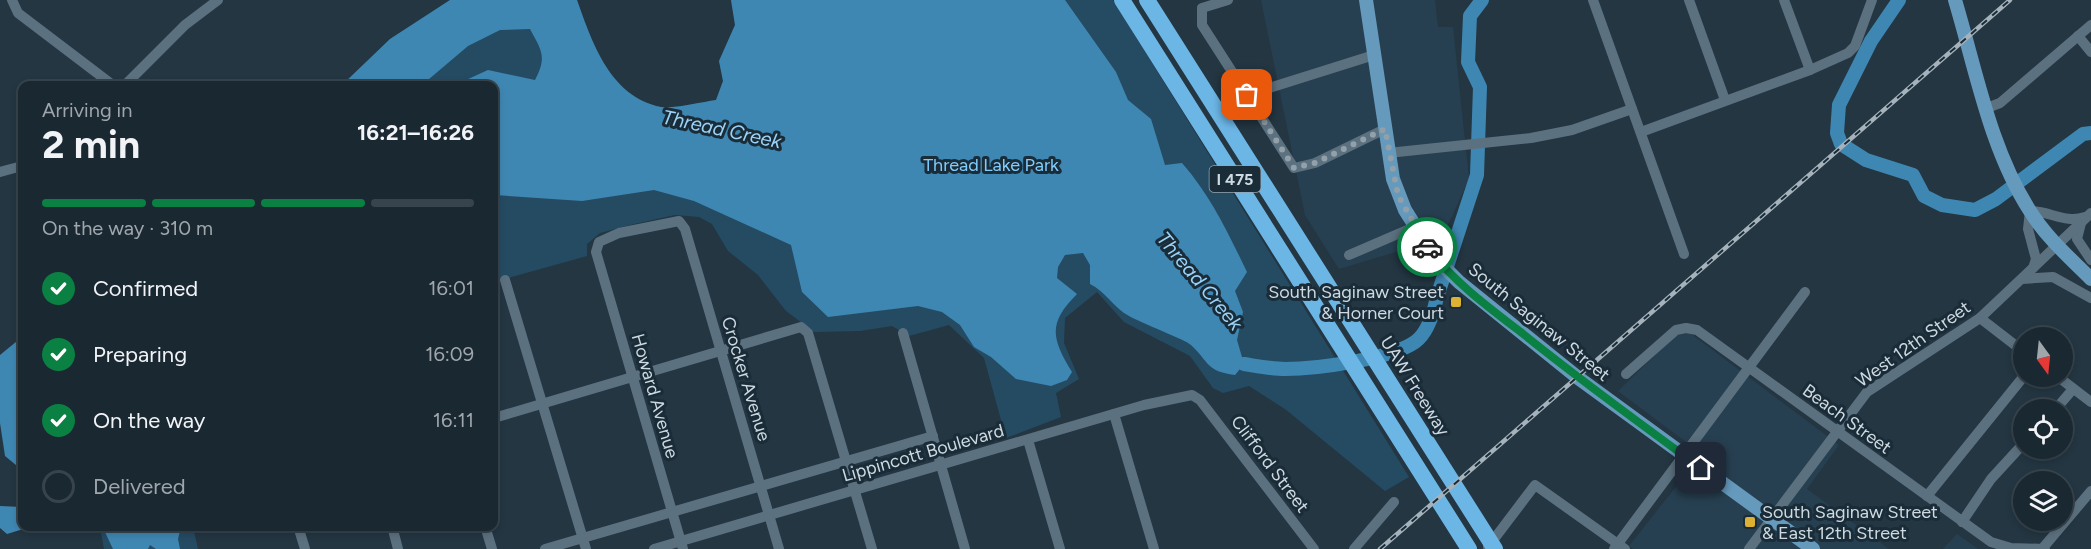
<!DOCTYPE html>
<meta charset="utf-8">
<style>
:root{--surface:#1a2832;--page:#23303a;--text:#f1f3f6;--muted:#9fa6ac;--line:#38444d;--accent:#0b8043}
body{margin:0;font-family:Figtree,sans-serif;background:var(--page);color:var(--text);height:100vh;display:flex;flex-direction:column;font-size:22px;white-space:nowrap}
*{box-sizing:border-box;margin:0}
p{font-size:20px;color:var(--muted)}
.icon{flex:none;width:33px;height:33px;fill:none;stroke:currentColor;stroke-width:2;stroke-linecap:round;stroke-linejoin:round}
.map{position:relative;flex:1;overflow:hidden}
.panel{position:absolute;left:18px;top:81px;width:480px;height:450px;display:flex;flex-direction:column;background:var(--surface);border-radius:12px;box-shadow:0 3px 9px #0003,0 0 0 2px var(--line)}
.panel>*{flex:none}
.needle{width:39px;rotate:165deg}
.tools{position:absolute;left:2013px;top:327px;display:grid;gap:12px}
.tools a{display:grid;place-items:center;width:60px;height:60px;border-radius:50%;background:var(--surface);box-shadow:0 3px 9px #0003,0 0 0 2px var(--line);font-size:30px}
.pin{position:absolute;display:grid;place-items:center;width:51px;height:51px;color:#fff;margin:-26px;border-radius:12px;box-shadow:0 3px 9px #0006}
.courier{position:absolute;display:grid;place-items:center;width:60px;height:60px;margin:-30px;border:4px solid #0b8043;border-radius:50%;background:#fff;color:#222;box-shadow:0 2px 8px #0007}
.overview em{font-style:normal;font-weight:700}
.overview div{display:flex;flex-direction:column-reverse}
.overview{display:flex;align-items:center;justify-content:space-between;height:102px;padding:0 24px}
h1{font-size:39px;font-weight:700;line-height:45px}
.bar{display:grid;grid-template-columns:repeat(4,1fr);gap:9px 6px;align-content:center;height:72px;padding:0 24px}
.bar i{height:8px;border-radius:4px;background:var(--line)}
.bar .selected{background:var(--accent)}
.bar p{grid-column:span 4}
ol{padding:0 24px;list-style:none}
li{display:flex;align-items:center;gap:18px;height:66px}
li p{margin-inline-start:auto}
li .icon{padding:6px;border-radius:50%;background:var(--accent);color:#fff;stroke-width:4}
li:last-child{color:var(--muted)}
li i{width:33px;height:33px;border:3px solid var(--line);border-radius:50%}
.map>svg:first-child{display:block}
.built{fill:#274051}
.green{fill:#254b63}
.water{fill:#3f87b3}
.lines{fill:none;stroke-linecap:round;stroke-linejoin:round}
.river{stroke:#3f87b3;stroke-width:14}
.minor{stroke:#5c717f;stroke-width:10}
.major{stroke:#669abd;stroke-width:14}
.highway{stroke:#6cb6e6;stroke-width:16}
.rail-casing{stroke:#a5b2bb;stroke-width:4.5}
.rail{stroke:#192c38;stroke-width:2;stroke-dasharray:7;stroke-linecap:butt}
.done{stroke:#92a0a9;stroke-width:6;stroke-dasharray:0 10.8}
.route{stroke:#0b8043;stroke-width:8}
.poi-dot{fill:#ddb133;stroke:#192c38;stroke-width:2}
.labels{text-anchor:middle;stroke-width:6;stroke-linejoin:round;paint-order:stroke}
.shield{fill:#192c38;stroke:#98a5ae;stroke-width:1.5}
.shield-label{font-size:16px;font-weight:bold;fill:#ced9e1}
.park-label{font-size:18px;fill:#80ccfd;stroke:#192c38}
.poi-label{font-size:18px;fill:#ced9e1;stroke:#192c38;text-anchor:end}
.street-label{font-size:18px;fill:#ced9e1;stroke:#192c38}
.water-label{font-size:20px;font-style:italic;fill:#9bd2f7;stroke:#192c38}
</style>
<div class="map">
<svg width="2091" height="549" viewBox="0 0 2091 549">
<rect width="100%" height="100%" fill="#233642"/>
<g class="built">
<polygon points="1261,0 1435,0 1438,27 1453,27 1469,179 1442,238 1339,269 1305,215"/>
<polygon points="1690,333 1839,445 1807,489 1889,549 1633,549 1629,546 1702,454 1618,391 1676,335"/>
<polygon points="1957,534 1978,549 1943,549"/>
</g>
<g class="green">
<path d="M450,0H577C592,43 610,96 661,107C674,109 702,102 716,100L723,81L719,61L735,25L731,0H1113L1409,477L1385,491L1285,409L1249,386L1223,393L1213,388L1190,356L1124,322L1097,292L1065,318L1064,343L1079,379L1056,393L1061,417L1006,438L984,358L949,325L909,336L892,326L860,331L814,332L786,311L758,275L728,251L712,224L699,217L675,215L634,224L600,233L587,244V256L494,282V86H342L390,39Z"/>
<polygon points="100,527 193,527 198,549 104,549"/>
</g>
<g class="water">
<path d="M450,0H577C592,42 610,97 661,107C673,109 702,102 716,100L723,81L719,61L735,25L731,0H1065L1116,72L1128,100L1151,119L1165,165L1182,163C1211,196 1228,233 1247,272L1235,291L1243,312L1237,340L1244,364L1235,375C1206,371 1210,363 1191,345C1186,340 1141,323 1129,316C1114,308 1106,292 1090,284V265L1083,253L1065,255L1058,267L1057,278L1077,294C1048,323 1051,338 1072,372L1067,380L1051,386L1016,379L991,357L974,347L960,325L942,312L918,306L828,317L802,292L791,245L694,201L654,190L582,201L494,195V86L455,85L488,70L535,80C547,57 542,51 530,29L500,30L468,46L422,85H342L390,39Z"/>
<polygon points="22,337 22,390 16,419 22,427 22,470 5,456 0,423 0,355"/>
<polygon points="0,506 22,507 22,526 30,527 7,534 0,528"/>
<polygon points="99,527 139,527 143,529 144,527 181,527 178,539 180,549 156,549 150,545 148,549 113,549 104,530"/>
</g>
<g class="lines">
<g class="river">
<polyline points="1899,0 1871,41 1839,105 1837,133 1841,144 1866,160 1913,175 1924,196 1942,205 1975,210 1996,199 2083,134 2091,133"/>
<path d="M1244,364C1257,366 1272,369 1285,369C1316,369 1391,359 1415,342C1428,333 1434,311 1437,297L1477,175L1480,87L1468,62L1470,16L1482,0"/>
</g>
<g class="minor">
<polyline points="12,0 18,13 114,86"/>
<polyline points="1228,0 1202,8 1202,25 1294,168 1315,163 1385,129"/>
<polyline points="1593,0 1684,254"/>
<polyline points="1689,0 1725,100"/>
<polyline points="1784,0 1810,70"/>
<polyline points="2078,36 2091,52"/>
<polyline points="124,86 185,25 218,0"/>
<polyline points="1247,95 1374,55"/>
<polyline points="1987,108 2000,103 2091,25"/>
<polyline points="1641,132 1810,70 1848,53 1855,46 1872,0"/>
<polyline points="1388,153 1531,138 1572,130 1632,109"/>
<polyline points="0,172 22,166"/>
<polyline points="2081,223 2077,239 2091,260"/>
<polyline points="1349,255 1414,227"/>
<path d="M2033,268L2036,259L2028,229L2030,211C2050,211 2066,224 2085,217"/>
<polyline points="2022,279 2053,277 2091,298"/>
<polyline points="505,280 586,549"/>
<polyline points="1980,318 2024,352"/>
<polyline points="903,333 965,549"/>
<polyline points="1626,374 1676,330 1686,328 1697,330 1991,542 2011,548 2045,549"/>
<polyline points="2057,376 2091,402"/>
<polyline points="2055,410 2073,389"/>
<polyline points="1114,414 1154,549"/>
<polyline points="494,418 801,327 808,333 872,549"/>
<polyline points="1028,440 1060,549"/>
<polyline points="1927,496 2024,376"/>
<polyline points="1962,522 1991,479 2024,443"/>
<polyline points="298,526 305,549"/>
<polyline points="392,526 398,549"/>
<polyline points="485,526 492,549"/>
<polyline points="1488,547 1535,485 1625,549"/>
<polyline points="545,549 933,436"/>
<polyline points="654,549 1144,405 1192,395 1200,400 1314,549"/>
<polyline points="683,549 596,252 599,242 619,233 679,221 685,229 779,549"/>
<polyline points="1354,549 1394,502"/>
<polyline points="1614,549 1805,292"/>
<polyline points="1749,549 1867,392 1980,318 2091,213"/>
<polyline points="2042,549 2091,491"/>
</g>
<g class="major">
<polyline points="1366,0 1393,179 1405,210 1436,259 1459,282 1577,377 1813,549"/>
<path d="M1955,0C1976,70 1990,149 2030,211C2046,237 2070,258 2091,279"/>
</g>
<g class="highway">
<polyline points="1122,0 1469,549"/>
<polyline points="1147,0 1495,549"/>
</g>
<defs>
<polyline id="rail" points="1380,549 2010,0"/>
</defs>
<use href="#rail" class="rail-casing"/>
<use href="#rail" class="rail"/>
</g>
<g class="lines">
<polyline class="done" points="1247,95 1294,168 1315,163 1385,129 1398,195 1427,247"/>
<path class="route" d="M1427,247C1453,281 1488,307 1522,333C1580,380 1641,424 1701,468"/>
</g>
<g class="poi-dot">
<rect x="1450" y="296" width="12" height="12" rx="3"/>
<rect x="1744" y="516" width="12" height="12" rx="3"/>
</g>
<g class="labels">
<rect class="shield" x="1209.5" y="166" width="51" height="26" rx="4.5"/>
<g class="shield-label">
<text x="1235" y="185">I 475</text>
</g>
<g class="park-label">
<text x="991" y="171">Thread Lake Park</text>
</g>
<g class="poi-label">
<text x="1444" y="298">South Saginaw Street<tspan x="1444" dy="21">&amp; Horner Court</tspan></text>
<text x="1762" y="518" text-anchor="start">South Saginaw Street<tspan x="1762" dy="21">&amp; East 12th Street</tspan></text>
</g>
<g class="street-label">
<text transform="translate(1539 322) rotate(39)" y="6">South Saginaw Street</text>
<text transform="translate(1913 344) rotate(-35)" y="6">West 12th Street</text>
<text transform="translate(746 379) rotate(73)" y="6">Crocker Avenue</text>
<text transform="translate(1415 386) rotate(58)" y="6">UAW Freeway</text>
<text transform="translate(655 396) rotate(74)" y="6">Howard Avenue</text>
<text transform="translate(1847 419) rotate(36)" y="6">Beach Street</text>
<text transform="translate(923 453) rotate(-16)" y="6">Lippincott Boulevard</text>
<text transform="translate(1270 464) rotate(53)" y="6">Clifford Street</text>
</g>
<g class="water-label">
<text transform="translate(722 129) rotate(12)" y="7">Thread Creek</text>
<text transform="translate(1200 281) rotate(50)" y="7">Thread Creek</text>
</g>
</g>
</svg>
<div class="tools">
<a><svg class="needle" viewBox="-14 -14 28 28"><path d="M0-13l5 13h-10z" fill="#e53935"/><path d="M0 13l5-13h-10z" fill="#9fa6ac"/></svg></a>
<a><svg class="icon" aria-label="locate" viewBox="0 0 24 24"><circle cx="12" cy="12" r="6"/><path d="M12 2v4M12 18v4M2 12h4M18 12h4"/></svg></a>
<a><svg class="icon" aria-label="layers" viewBox="0 0 24 24"><path d="M12 4l9 5-9 5-9-5zM3 14l9 5 9-5"/></svg></a>
</div>
<div class="pin" style="left:1247px;top:95px;background:#ea580c"><svg class="icon" aria-label="bag" viewBox="0 0 24 24"><path d="M5 8h14l-1 12H6zM9 8a3 3 0 0 1 6 0"/></svg></div>
<div class="pin" style="left:1701px;top:468px;background:#1f2937"><svg class="icon" aria-label="home" viewBox="0 0 24 24"><path d="M3 11l9-7 9 7M6 9v11h12V9"/></svg></div>
<div class="courier" style="left:1427px;top:247px"><svg class="icon" aria-label="car" viewBox="0 0 24 24"><path d="M5 17H2v-5l4-1 3-4h7l3 4 3 1v5h-3M9 17h6M6 11h13"/><circle cx="7" cy="17" r="2"/><circle cx="17" cy="17" r="2"/></svg></div>
<section class="panel">
<div class="overview"><div><h1>2 min</h1><p>Arriving in</p></div><em>16:21–16:26</em></div>
<div class="bar"><i class="selected"></i><i class="selected"></i><i class="selected"></i><i></i><p>On the way · 310 m</p></div>
<ol>
<li><svg class="icon" aria-label="check" viewBox="0 0 24 24"><path d="M5 12l5 5 9-10"/></svg>Confirmed<p>16:01</p></li>
<li><svg class="icon" aria-label="check" viewBox="0 0 24 24"><path d="M5 12l5 5 9-10"/></svg>Preparing<p>16:09</p></li>
<li><svg class="icon" aria-label="check" viewBox="0 0 24 24"><path d="M5 12l5 5 9-10"/></svg>On the way<p>16:11</p></li>
<li><i></i>Delivered</li>
</ol>
</section>
</div>
